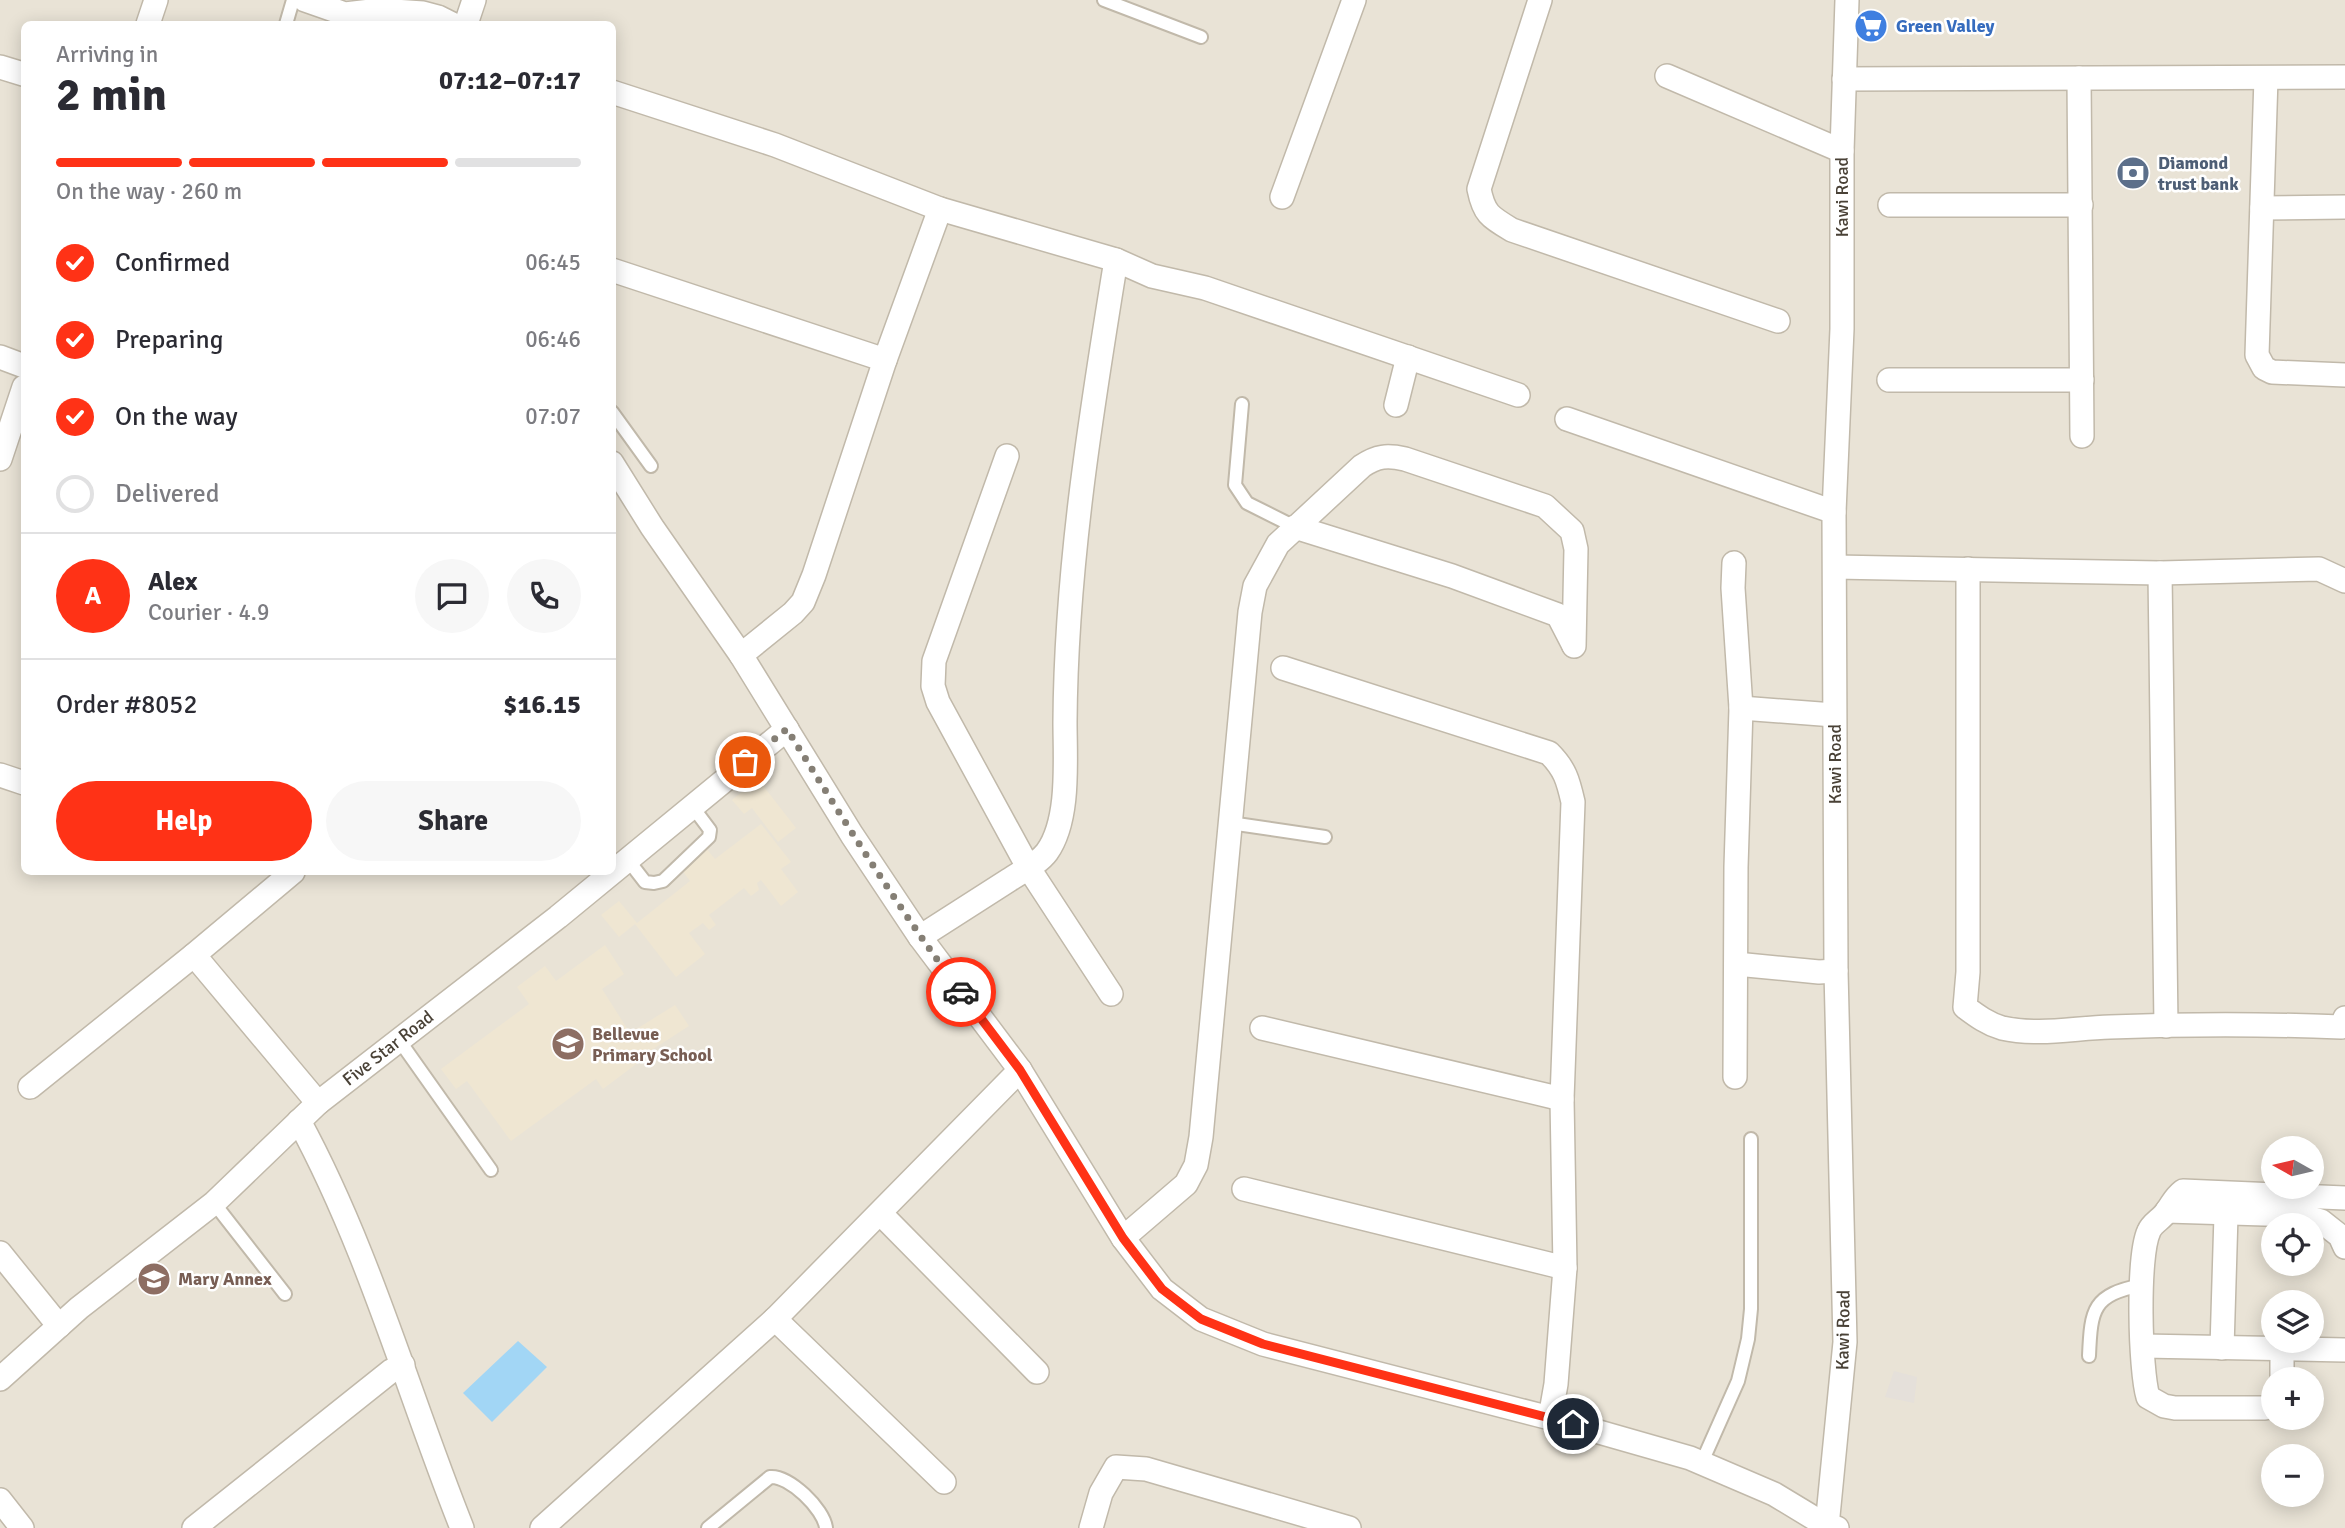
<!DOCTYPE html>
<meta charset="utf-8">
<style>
:root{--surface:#fff;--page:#f7f7f7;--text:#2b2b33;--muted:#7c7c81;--line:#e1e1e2;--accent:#ff3216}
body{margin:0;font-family:Signika,sans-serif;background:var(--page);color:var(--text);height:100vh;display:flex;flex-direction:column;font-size:26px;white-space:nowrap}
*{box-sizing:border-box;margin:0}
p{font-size:23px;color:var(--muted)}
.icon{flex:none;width:38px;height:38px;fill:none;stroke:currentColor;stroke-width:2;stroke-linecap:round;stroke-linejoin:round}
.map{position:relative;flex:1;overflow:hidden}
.details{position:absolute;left:21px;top:21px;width:595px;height:854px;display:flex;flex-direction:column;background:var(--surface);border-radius:10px;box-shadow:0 4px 18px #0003}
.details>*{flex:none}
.needle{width:46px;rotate:278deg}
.controls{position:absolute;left:2261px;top:1136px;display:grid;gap:14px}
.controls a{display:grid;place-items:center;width:63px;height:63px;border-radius:50%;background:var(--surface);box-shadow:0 4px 18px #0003;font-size:35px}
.pin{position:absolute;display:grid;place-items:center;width:60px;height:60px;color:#fff;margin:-30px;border:4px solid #fff;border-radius:50%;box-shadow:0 2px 7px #0007}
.courier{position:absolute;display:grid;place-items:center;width:70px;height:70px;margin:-35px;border:5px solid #ff3216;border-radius:50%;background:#fff;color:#222;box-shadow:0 2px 9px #0007}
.summary em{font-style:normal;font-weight:800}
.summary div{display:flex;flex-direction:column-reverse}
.summary{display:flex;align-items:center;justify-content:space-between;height:119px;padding:0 35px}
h1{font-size:46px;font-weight:800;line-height:52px}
.bar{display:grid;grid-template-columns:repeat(4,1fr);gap:10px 7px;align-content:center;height:84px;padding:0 35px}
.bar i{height:9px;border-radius:5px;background:var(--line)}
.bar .selected{background:var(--accent)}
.bar p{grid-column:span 4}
.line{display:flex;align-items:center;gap:18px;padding:0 35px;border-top:2px solid var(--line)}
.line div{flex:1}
.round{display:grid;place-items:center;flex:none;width:74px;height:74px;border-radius:37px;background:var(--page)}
ol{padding:0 35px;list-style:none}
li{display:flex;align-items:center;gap:21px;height:77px}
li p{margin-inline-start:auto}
li .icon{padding:7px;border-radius:50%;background:var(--accent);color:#fff;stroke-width:4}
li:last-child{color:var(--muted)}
li i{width:38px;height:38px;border:4px solid var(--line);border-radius:50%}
.primary-button{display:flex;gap:14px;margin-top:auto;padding:14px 35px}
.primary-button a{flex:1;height:80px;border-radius:42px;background:var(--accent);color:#fff;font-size:28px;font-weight:800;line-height:80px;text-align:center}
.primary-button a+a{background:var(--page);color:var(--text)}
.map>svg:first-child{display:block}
.residential{fill:#e9e3d6;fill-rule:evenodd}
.industrial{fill:#e5e0da}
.education{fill:#efe6d2}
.water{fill:#a2d6f5}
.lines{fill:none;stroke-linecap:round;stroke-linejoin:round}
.lane-casing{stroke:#c1b9aa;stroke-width:16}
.street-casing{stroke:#c1b9aa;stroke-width:26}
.lane{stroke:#fff;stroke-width:12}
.street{stroke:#fff;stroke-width:23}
.done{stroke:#857f75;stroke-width:7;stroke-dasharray:0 12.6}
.route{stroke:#ff3216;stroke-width:9}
.labels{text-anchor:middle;stroke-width:5;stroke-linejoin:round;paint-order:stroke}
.shop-label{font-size:18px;font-weight:bold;fill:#366cbe;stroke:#fff;text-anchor:start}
.service-label{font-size:18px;font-weight:bold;fill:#4e5e75;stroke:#fff;text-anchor:start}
.street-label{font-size:18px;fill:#494136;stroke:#fff}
.education-label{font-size:18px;font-weight:bold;fill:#785e54;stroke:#fff;text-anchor:start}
</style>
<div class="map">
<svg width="2345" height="1528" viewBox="0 0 2345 1528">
<rect width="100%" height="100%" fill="#f5f1e9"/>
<path class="residential" d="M0,0H2345V1528H0ZM24,24H612V872H24ZM2273,1148H2312V1186H2273ZM2273,1225H2312V1264H2273ZM2273,1302H2312V1340H2273ZM2273,1379H2312V1418H2273ZM2273,1456H2312V1494H2273Z"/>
<polygon class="industrial" points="1894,1371 1917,1377 1914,1403 1885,1397"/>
<g class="education">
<polygon points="758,779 796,828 778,842 752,808 744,814 732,800"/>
<polygon points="761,824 791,862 781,869 798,892 781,906 761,880 757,883 759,890 751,896 744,888 709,915 716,925 709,930 703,923 689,933 705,954 676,977 635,924 619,937 601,915 619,901 637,923 690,881 679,866 705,847 715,859"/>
<polygon points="605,945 624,974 602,989 630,1033 675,1005 689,1026 644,1055 643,1059 603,1089 596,1079 511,1141 467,1081 456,1089 441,1069 529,1004 517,987 545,966 556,981"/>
</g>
<polygon class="water" points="518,1341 547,1367 492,1422 463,1393"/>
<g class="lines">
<defs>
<g id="lane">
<polyline points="1104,0 1201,37"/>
<polyline points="286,24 293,0"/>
<polyline points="1242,404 1235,485 1247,503 1295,527"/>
<polyline points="612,412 651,466"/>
<polyline points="1230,823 1325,837"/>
<polyline points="628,860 645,882 654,883 663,881 709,837 710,830 692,806"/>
<polyline points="399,1040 491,1170"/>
<polyline points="214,1203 285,1294"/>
<path d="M2089,1356C2091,1308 2093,1295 2142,1285"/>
<polyline points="1702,1462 1738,1381 1748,1339 1751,1309 1751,1139"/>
<path d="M708,1528L770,1477C789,1475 824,1509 826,1528"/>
</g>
<g id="street">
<polyline points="305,0 345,14 379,10 423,13 438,17 452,24"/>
<path d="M1540,0L1479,189C1484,214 1490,217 1512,230L1778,321"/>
<polyline points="148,24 156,0"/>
<polyline points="466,24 474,0"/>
<polyline points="0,67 23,74"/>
<polyline points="1667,76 1842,151"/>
<polyline points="2079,78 2082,436"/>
<polyline points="2266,78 2257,355 2264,368 2272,372 2345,375"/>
<polyline points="1844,79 2345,77"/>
<polyline points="612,92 775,145 940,209 1116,260 1152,276 1205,288 1518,395"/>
<polyline points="1282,197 1354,0"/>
<polyline points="1890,205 2081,205"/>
<polyline points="2262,208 2345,207"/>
<polyline points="612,270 885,360"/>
<polyline points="0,357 24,366"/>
<polyline points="1889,380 2082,380"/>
<polyline points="1396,405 1408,357"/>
<polyline points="1567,419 1834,512"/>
<polyline points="1007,456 934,661 933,686 938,702 1028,867 1111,994"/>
<polyline points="0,459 24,387"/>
<polyline points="612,463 652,527 741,655 852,835 920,937 1020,1070 1123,1238 1162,1289 1201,1319 1263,1344 1550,1418 1690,1458 1774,1494 1827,1526 1837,1528"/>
<polyline points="1295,527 1452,576 1558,615 1573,644"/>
<polyline points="1734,563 1733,588 1741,708 1736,867 1735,1077"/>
<polyline points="1835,567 2160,573 2319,569 2345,581"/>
<path d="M1968,569V972L1965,1007C1977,1016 1988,1024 2002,1028C2038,1036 2074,1028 2110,1027C2187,1024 2264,1024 2341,1027L2345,1018"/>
<polyline points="2160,573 2166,1026"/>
<polyline points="741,655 793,613 803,602 814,575 885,360 940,209"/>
<path d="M1283,668L1549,753C1565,769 1568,780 1573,802L1562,1099L1565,1268L1556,1384L1550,1418"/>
<polyline points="1741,708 1834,715"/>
<polyline points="0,775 24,783"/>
<path d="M920,937C950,918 979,899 1009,880C1021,872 1039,863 1047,852C1070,820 1065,760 1065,722C1066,568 1091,413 1116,260"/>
<polyline points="194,955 318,1103"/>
<polyline points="1736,964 1819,972 1836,971"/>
<polyline points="1262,1028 1562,1099"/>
<polyline points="30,1087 194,955 293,872"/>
<path d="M299,1121C369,1250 408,1393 462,1528"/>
<polyline points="1244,1189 1565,1268"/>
<polyline points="2167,1211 2300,1215 2321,1221 2340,1236 2345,1247"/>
<polyline points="881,1214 1037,1372"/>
<path d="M1123,1238L1186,1184L1196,1165L1201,1137L1250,612L1255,586L1278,544L1362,466C1377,456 1387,455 1405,459L1545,506L1572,531L1576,549L1574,646"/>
<polyline points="0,1253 59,1326"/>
<polyline points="775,1319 944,1482"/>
<polyline points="2143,1346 2345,1350"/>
<polyline points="2222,1348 2226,1215"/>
<polyline points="0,1379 79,1308 214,1203 318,1103 558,917 787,729"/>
<polyline points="2282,1379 2282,1350"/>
<path d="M2273,1405L2265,1408H2175L2164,1406L2148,1397C2140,1370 2137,1256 2149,1231C2152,1223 2162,1219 2167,1211C2173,1203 2174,1198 2183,1191L2345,1198"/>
<polyline points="0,1500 22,1528"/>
<polyline points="1827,1526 1845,1342 1836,971 1834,512 1842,329 1842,151 1847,0"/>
<polyline points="194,1528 391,1371 403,1365"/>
<polyline points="542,1528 775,1319 1020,1070"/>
<polyline points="1091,1528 1101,1493 1116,1467 1146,1469 1349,1528"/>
</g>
</defs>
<use href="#lane" class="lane-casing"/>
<use href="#street" class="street-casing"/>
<use href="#lane" class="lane"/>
<use href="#street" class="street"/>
</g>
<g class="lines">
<path class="done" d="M745,762L787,729C843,819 898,908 961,992"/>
<polyline class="route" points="961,992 1020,1070 1123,1238 1162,1289 1201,1319 1263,1344 1573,1424"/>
</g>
<defs>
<symbol id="supermarket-disc" viewBox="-11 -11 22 22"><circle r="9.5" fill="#3f7fe0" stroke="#fff"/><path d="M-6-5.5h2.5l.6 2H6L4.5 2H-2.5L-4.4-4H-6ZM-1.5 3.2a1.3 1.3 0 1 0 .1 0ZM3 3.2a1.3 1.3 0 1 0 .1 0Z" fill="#fff"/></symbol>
<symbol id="bank-disc" viewBox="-11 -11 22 22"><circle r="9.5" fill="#5c6f8a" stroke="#fff"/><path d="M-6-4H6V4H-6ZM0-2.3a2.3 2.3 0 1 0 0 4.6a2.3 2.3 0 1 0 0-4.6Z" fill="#fff"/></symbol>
<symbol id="school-disc" viewBox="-11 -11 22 22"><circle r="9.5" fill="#8d6e63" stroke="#fff"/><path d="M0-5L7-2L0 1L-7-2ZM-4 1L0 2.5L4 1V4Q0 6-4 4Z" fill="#fff"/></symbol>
</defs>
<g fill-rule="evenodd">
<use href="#supermarket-disc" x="1852" y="7" width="38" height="38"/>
<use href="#bank-disc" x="2114" y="154" width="38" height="38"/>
<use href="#school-disc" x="549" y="1025" width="38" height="38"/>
<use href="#school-disc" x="135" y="1260" width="38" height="38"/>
</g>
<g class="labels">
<g class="shop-label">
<text x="1896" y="32">Green Valley</text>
</g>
<g class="service-label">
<text x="2158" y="169">Diamond<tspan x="2158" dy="21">trust bank</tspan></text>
</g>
<g class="street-label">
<text transform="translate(1842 197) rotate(-90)" y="6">Kawi Road</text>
<text transform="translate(1835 764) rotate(-90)" y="6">Kawi Road</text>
<text transform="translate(388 1048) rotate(-38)" y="6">Five Star Road</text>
<text transform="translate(1843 1330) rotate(-89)" y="6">Kawi Road</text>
</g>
<g class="education-label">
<text x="592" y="1040">Bellevue<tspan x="592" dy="21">Primary School</tspan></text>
<text x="178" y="1285">Mary Annex</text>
</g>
</g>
</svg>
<div class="controls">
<a><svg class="needle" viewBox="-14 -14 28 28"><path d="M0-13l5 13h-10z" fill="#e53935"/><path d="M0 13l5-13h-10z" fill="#7c7c81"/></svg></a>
<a><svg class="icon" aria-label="locate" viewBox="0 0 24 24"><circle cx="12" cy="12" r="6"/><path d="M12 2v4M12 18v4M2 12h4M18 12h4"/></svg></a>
<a><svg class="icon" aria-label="layers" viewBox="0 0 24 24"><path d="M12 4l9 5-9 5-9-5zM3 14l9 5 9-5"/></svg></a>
<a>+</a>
<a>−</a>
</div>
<div class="pin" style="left:745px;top:762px;background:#ea580c"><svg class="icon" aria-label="bag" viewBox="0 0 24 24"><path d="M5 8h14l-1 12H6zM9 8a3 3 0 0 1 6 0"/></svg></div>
<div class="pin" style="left:1573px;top:1424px;background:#1f2937"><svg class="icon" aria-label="home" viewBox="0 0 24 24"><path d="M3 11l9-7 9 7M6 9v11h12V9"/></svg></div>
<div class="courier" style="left:961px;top:992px"><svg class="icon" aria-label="car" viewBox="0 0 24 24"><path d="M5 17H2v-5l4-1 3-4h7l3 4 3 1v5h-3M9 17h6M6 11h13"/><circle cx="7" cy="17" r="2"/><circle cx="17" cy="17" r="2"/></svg></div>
<section class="details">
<div class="summary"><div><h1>2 min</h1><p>Arriving in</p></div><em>07:12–07:17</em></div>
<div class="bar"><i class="selected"></i><i class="selected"></i><i class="selected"></i><i></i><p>On the way · 260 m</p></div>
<ol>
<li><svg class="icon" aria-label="check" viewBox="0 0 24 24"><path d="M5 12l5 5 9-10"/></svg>Confirmed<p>06:45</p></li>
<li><svg class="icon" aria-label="check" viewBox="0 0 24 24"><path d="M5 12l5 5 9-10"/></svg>Preparing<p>06:46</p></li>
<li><svg class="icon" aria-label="check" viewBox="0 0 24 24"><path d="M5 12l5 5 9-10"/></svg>On the way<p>07:07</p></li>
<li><i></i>Delivered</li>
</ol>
<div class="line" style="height:126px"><b class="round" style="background:var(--accent);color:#fff">A</b><div><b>Alex</b><p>Courier · 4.9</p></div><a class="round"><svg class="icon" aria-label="chat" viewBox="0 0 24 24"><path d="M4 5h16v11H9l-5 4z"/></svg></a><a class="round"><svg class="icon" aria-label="phone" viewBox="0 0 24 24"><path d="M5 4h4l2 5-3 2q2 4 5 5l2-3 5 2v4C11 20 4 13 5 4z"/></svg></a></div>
<div class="line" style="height:91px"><div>Order #8052</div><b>$16.15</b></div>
<div class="primary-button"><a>Help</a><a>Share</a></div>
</section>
</div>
